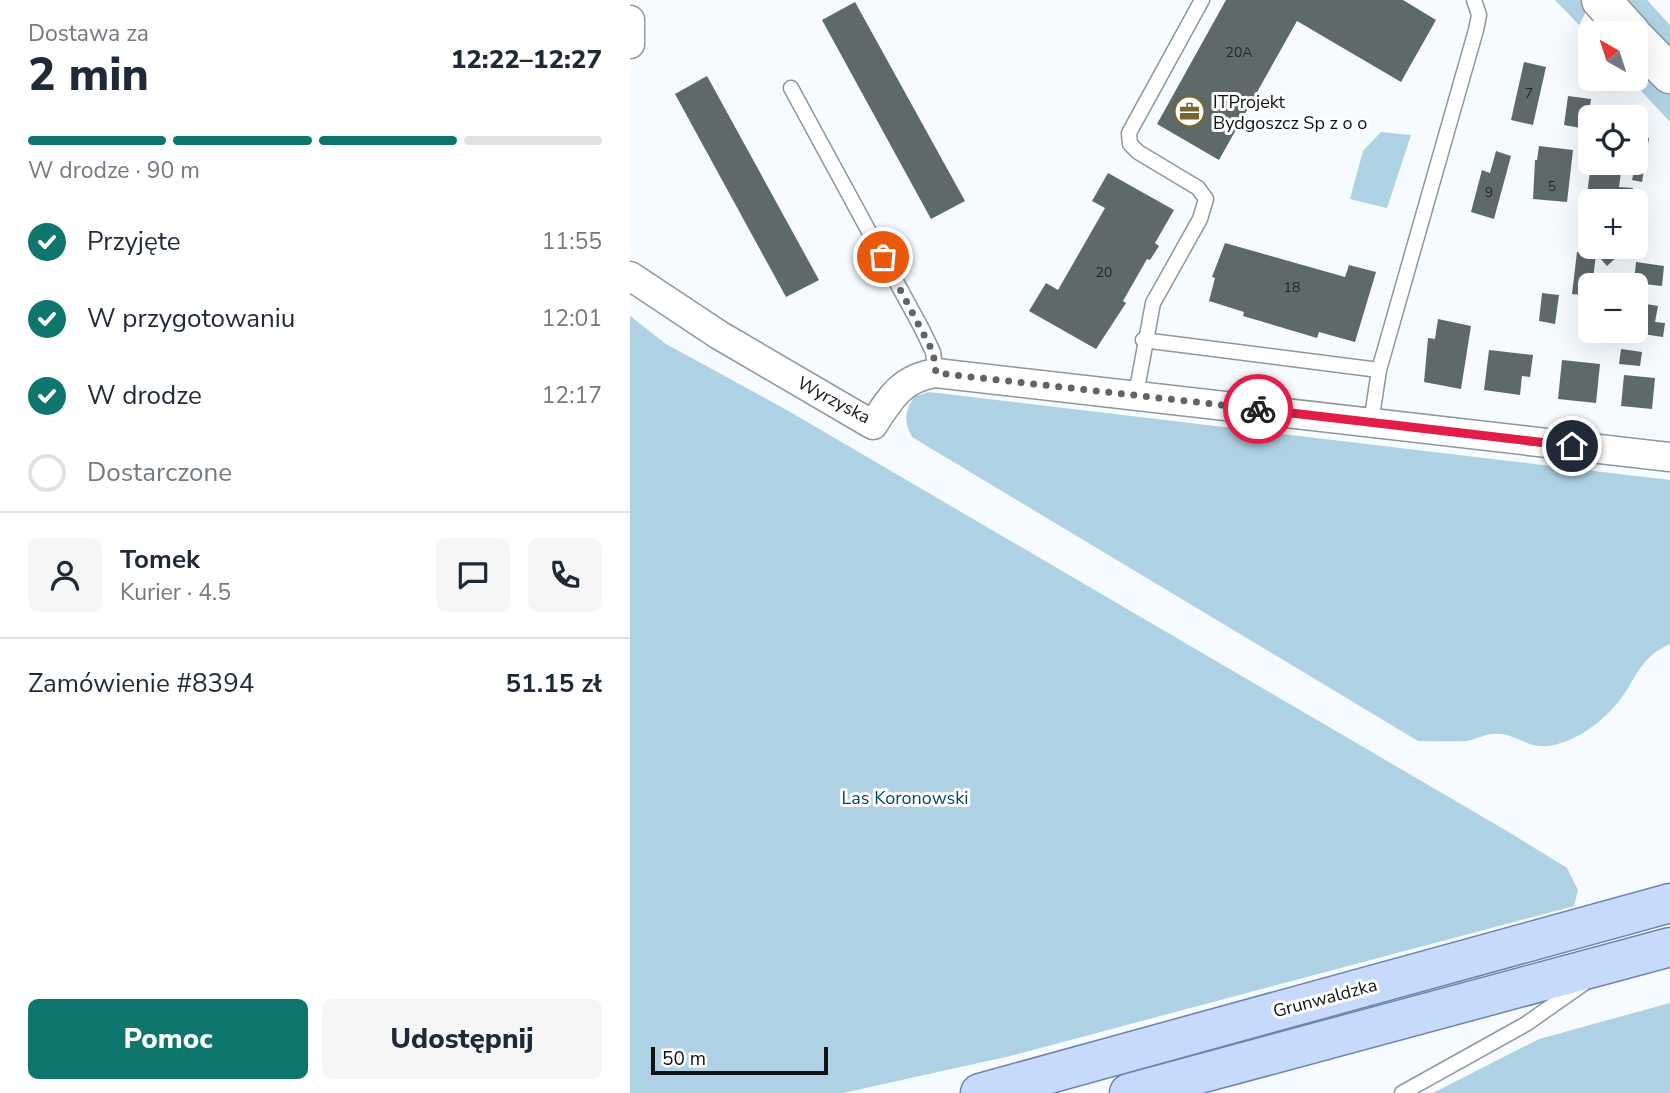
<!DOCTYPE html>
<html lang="pl">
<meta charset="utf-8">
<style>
:root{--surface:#fff;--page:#f6f6f7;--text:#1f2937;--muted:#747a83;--line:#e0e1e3;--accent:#0f766e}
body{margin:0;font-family:"Nunito Sans",sans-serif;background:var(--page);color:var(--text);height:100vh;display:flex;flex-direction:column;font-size:26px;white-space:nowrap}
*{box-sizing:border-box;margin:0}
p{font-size:23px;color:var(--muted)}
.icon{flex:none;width:38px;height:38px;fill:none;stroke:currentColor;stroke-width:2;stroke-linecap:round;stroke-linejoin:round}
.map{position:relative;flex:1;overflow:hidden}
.details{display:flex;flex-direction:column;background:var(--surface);width:630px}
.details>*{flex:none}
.needle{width:46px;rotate:321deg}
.fabs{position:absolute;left:948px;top:21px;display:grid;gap:14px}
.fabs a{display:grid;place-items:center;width:70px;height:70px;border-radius:10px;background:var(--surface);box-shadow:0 7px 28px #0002;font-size:35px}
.scale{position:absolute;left:21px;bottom:18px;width:177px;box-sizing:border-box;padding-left:7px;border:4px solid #0f1315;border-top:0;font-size:19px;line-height:24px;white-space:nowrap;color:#0f1315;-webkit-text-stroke:5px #fff;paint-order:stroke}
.pin{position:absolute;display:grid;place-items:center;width:60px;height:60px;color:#fff;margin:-30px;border:4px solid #fff;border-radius:50%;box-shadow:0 2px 7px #0007}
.courier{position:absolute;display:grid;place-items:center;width:70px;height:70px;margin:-35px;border:5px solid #e11d48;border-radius:50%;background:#fff;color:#222;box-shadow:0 2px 9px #0007}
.summary em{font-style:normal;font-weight:800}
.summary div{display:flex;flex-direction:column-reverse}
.summary{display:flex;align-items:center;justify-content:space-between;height:119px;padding:0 28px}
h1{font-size:46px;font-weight:800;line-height:52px}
.bar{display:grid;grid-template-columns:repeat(4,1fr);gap:10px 7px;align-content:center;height:84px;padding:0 28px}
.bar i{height:9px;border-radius:5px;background:var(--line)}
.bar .active{background:var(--accent)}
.bar p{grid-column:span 4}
.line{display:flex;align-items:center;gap:18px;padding:0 28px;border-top:2px solid var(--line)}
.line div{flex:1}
.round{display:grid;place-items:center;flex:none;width:74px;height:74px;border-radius:10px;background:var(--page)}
ol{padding:0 28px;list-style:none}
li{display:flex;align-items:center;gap:21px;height:77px}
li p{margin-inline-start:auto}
li .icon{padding:7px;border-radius:50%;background:var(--accent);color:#fff;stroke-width:4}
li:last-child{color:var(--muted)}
li i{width:38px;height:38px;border:4px solid var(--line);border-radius:50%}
.cta{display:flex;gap:14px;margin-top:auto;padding:14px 28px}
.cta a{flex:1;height:80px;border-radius:10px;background:var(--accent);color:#fff;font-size:28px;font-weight:800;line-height:80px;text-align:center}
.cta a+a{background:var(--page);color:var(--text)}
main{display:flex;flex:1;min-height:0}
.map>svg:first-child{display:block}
.green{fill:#afd1e4}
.building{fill:#5e696a}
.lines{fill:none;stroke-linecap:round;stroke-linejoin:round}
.lane-casing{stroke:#8d979c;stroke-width:17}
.street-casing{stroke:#8d979c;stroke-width:31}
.secondary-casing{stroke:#8d979c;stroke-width:41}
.primary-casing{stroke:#6e84aa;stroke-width:41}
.lane{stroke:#fff;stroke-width:14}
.street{stroke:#fff;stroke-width:28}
.secondary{stroke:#fff;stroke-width:38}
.primary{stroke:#c7dafc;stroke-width:38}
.done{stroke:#606467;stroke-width:7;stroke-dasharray:0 12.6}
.route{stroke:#e11d48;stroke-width:9}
.labels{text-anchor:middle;stroke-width:6;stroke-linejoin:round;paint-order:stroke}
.number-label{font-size:14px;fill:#23282a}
.poi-label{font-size:18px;fill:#0f1315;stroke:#fff;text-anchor:start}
.street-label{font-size:18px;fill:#0f1315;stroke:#fff}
.park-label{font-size:18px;fill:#014763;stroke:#fff}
</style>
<main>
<section class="details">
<div class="summary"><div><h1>2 min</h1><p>Dostawa za</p></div><em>12:22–12:27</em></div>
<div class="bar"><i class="active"></i><i class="active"></i><i class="active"></i><i></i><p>W drodze · 90 m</p></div>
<ol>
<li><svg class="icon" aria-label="check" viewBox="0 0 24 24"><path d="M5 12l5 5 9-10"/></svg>Przyjęte<p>11:55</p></li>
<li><svg class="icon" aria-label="check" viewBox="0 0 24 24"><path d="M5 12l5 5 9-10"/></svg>W przygotowaniu<p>12:01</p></li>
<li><svg class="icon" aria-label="check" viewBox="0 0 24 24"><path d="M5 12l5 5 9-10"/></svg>W drodze<p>12:17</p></li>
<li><i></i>Dostarczone</li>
</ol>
<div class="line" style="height:126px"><a class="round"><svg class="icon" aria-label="person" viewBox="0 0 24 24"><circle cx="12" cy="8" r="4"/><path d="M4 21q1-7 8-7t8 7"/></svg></a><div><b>Tomek</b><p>Kurier · 4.5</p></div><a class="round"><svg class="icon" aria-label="chat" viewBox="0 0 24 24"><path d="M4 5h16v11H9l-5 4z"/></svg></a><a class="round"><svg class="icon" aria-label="phone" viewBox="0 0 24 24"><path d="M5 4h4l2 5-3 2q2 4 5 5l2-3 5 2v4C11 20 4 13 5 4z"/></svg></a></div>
<div class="line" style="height:91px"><div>Zamówienie #8394</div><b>51.15 zł</b></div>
<div class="cta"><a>Pomoc</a><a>Udostępnij</a></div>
</section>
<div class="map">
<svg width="1040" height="1093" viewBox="0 0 1040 1093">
<rect width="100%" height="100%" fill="#f5fbff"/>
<g class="green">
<polygon points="925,0 953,0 959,6 949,25"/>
<polygon points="989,0 1017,0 1040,25 1040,54"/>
<polygon points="1021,72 1040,93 1040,122 1002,81"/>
<polygon points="751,132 781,135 757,208 720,199 733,151"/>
<polygon points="0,316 36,344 155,409 882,834 937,868 948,890 944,906 380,1056 213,1093 0,1093"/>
<path d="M299,392L1040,480V644C1006,659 1006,683 984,707C967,726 937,748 909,746C895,745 881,732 863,734C854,734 845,740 836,741C820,742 804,741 788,741L282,437C273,420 275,411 285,396Z"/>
<polygon points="1040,1003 1040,1093 803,1093 909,1039"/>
</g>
<g class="building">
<polygon points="596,0 773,0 806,20 771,82 667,21 589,160 527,124"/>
<polygon points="225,2 335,201 301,219 192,20"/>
<polygon points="894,62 916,67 903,125 881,120"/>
<polygon points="77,76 189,280 156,297 45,94"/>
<polygon points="938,96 961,99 957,126 961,127 961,143 954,143 956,129 934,125"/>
<polygon points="1006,136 1019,138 1012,182 1002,180 1006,163"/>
<polygon points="909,146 943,150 937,202 903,199 905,160 907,160"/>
<polygon points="866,151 881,156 864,219 841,212 852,170 860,173"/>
<polygon points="961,163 992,165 989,187 1003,188 1001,201 956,203"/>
<polygon points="478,173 544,210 525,243 529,246 520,260 517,259 493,301 496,303 466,349 399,311 416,283 428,290 475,208 462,201"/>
<polygon points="595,243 715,277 719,265 746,272 725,342 689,332 687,338 613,316 614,312 579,301 585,278 582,277"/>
<polygon points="972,247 985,247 991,253 977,266 970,258"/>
<polygon points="947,252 966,254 961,296 942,294"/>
<polygon points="1006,262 1034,266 1032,286 1004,283"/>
<polygon points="912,293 929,295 925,324 909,321"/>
<polygon points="1010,303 1028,306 1025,322 1035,323 1033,337 1006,333"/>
<polygon points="808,319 841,326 831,389 794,382 798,338 805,339"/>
<polygon points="991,349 1012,352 1010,366 989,364"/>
<polygon points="859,350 903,355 900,377 892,376 890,395 854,390"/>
<polygon points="932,360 970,364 966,403 928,399"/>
<polygon points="994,375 1025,378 1022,409 991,406"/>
</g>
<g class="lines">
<defs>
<g id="lane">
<polyline points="161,88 292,329 303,352 306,373"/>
<polyline points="513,340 749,370"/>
<polyline points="506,394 523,303 570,219 576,199 568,188 508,152 500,144 499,133 572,0"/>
<polyline points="741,423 749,370 846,30 849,15 844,0"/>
<polyline points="772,1093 896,1024 953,984"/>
</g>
<g id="street">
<polyline points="0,20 0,44"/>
<path d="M0,276L89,335L243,425C261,397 272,378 306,373L1040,457"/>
</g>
<g id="secondary">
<polyline points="971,0 1001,33"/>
<polyline points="1006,39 1040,74"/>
</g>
<g id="primary">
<polyline points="350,1093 1040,903"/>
<polyline points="499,1093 1040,947"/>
</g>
</defs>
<use href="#lane" class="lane-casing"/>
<use href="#street" class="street-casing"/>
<use href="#secondary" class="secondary-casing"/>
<use href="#primary" class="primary-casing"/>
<use href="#lane" class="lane"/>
<use href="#street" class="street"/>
<use href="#secondary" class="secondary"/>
<use href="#primary" class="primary"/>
</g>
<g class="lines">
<polyline class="done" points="253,257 303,352 306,373 628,409"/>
<polyline class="route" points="628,409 942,446"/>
</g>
<defs>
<symbol id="office-ring" viewBox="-11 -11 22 22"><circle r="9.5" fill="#fff" stroke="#796534" stroke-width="1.5"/><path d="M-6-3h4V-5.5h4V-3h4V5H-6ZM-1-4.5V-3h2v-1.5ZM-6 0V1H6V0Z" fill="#796534"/></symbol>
</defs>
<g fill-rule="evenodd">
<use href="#office-ring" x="542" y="94" width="35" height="35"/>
</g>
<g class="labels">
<g class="number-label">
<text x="609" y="57">20A</text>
<text x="899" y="98">7</text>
<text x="922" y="191">5</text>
<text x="859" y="197">9</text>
<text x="474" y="277">20</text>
<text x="662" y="292">18</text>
</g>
<g class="poi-label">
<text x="583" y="108">ITProjekt<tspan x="583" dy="21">Bydgoszcz Sp z o o</tspan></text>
</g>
<g class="street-label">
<text transform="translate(204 400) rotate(28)" y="6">Wyrzyska</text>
<text transform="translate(695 998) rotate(-15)" y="6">Grunwaldzka</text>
</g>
<g class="park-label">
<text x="275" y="804">Las Koronowski</text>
</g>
</g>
</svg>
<div class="fabs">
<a><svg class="needle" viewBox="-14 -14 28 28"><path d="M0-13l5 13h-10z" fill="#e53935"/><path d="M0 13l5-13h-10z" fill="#747a83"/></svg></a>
<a><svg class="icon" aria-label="locate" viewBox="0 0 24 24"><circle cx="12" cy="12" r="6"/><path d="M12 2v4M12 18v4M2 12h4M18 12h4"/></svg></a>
<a>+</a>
<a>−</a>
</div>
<div class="scale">50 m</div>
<div class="pin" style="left:253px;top:257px;background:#ea580c"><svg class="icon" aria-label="bag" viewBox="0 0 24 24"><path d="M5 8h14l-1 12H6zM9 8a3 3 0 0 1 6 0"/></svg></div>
<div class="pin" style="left:942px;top:446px;background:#1f2937"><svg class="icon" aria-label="home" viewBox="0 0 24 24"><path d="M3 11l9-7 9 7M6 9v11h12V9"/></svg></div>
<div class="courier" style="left:628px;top:409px"><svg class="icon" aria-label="bike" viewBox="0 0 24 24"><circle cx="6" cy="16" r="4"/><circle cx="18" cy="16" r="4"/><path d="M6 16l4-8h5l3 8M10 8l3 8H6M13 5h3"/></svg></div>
</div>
</main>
